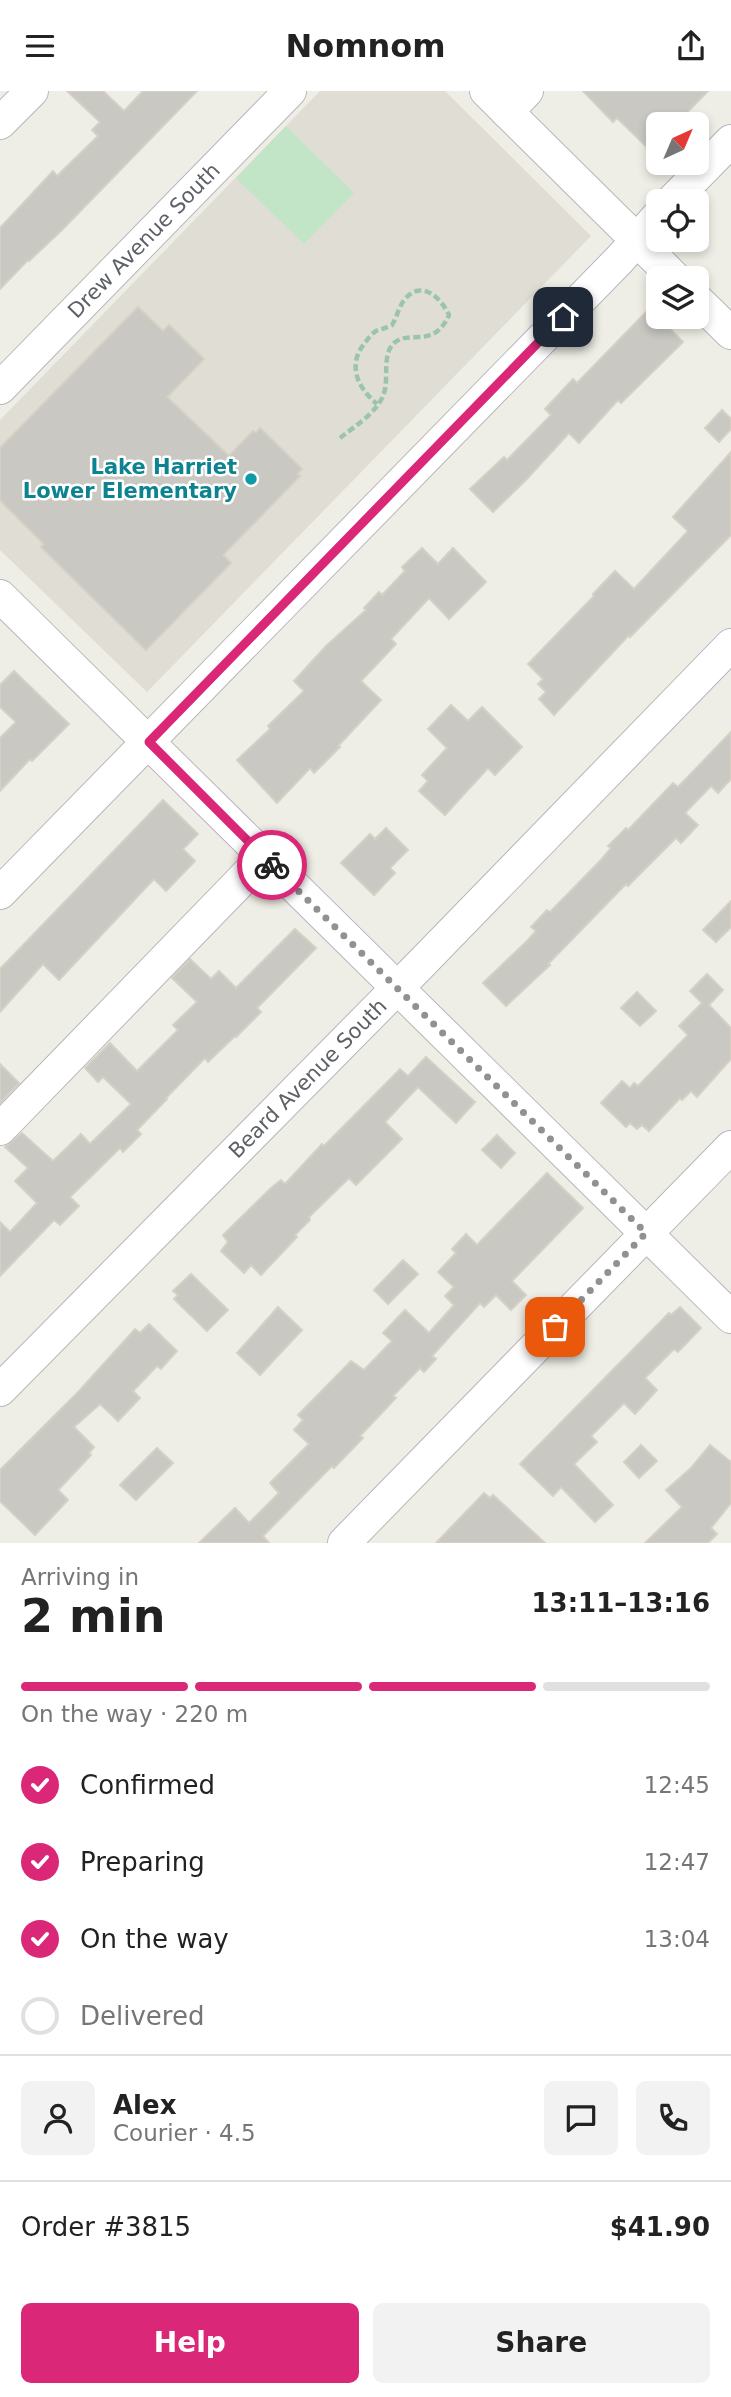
<!DOCTYPE html>
<meta charset="utf-8">
<style>
:root{--surface:#fff;--page:#f2f2f2;--text:#222;--muted:#767676;--line:#e0e0e0;--accent:#db2777}
body{margin:0;font-family:"DejaVu Sans",sans-serif;background:var(--page);color:var(--text);height:100vh;display:flex;flex-direction:column;font-size:26px;white-space:nowrap}
*{box-sizing:border-box;margin:0}
p{font-size:23px;color:var(--muted)}
.icon{flex:none;width:38px;height:38px;fill:none;stroke:currentColor;stroke-width:2;stroke-linecap:round;stroke-linejoin:round}
.map{position:relative;height:1452px;overflow:hidden}
.panel{display:flex;flex-direction:column;background:var(--surface);flex:1}
.panel>*{flex:none}
.needle{width:46px;rotate:44deg}
.fabs{position:absolute;left:646px;top:21px;display:grid;gap:14px}
.fabs a{display:grid;place-items:center;width:63px;height:63px;border-radius:10px;background:var(--surface);box-shadow:0 4px 10px #0003;font-size:35px}
.pin{position:absolute;display:grid;place-items:center;width:60px;height:60px;color:#fff;margin:-30px;border-radius:14px;box-shadow:0 4px 10px #0006}
.courier{position:absolute;display:grid;place-items:center;width:70px;height:70px;margin:-35px;border:5px solid #db2777;border-radius:50%;background:#fff;color:#222;box-shadow:0 2px 9px #0007}
.headline em{font-style:normal;font-weight:800}
.headline div{display:flex;flex-direction:column-reverse}
.headline{display:flex;align-items:center;justify-content:space-between;height:119px;padding:0 21px}
h1{font-size:46px;font-weight:800;line-height:52px}
.bar{display:grid;grid-template-columns:repeat(4,1fr);gap:10px 7px;align-content:center;height:84px;padding:0 21px}
.bar i{height:9px;border-radius:5px;background:var(--line)}
.bar .selected{background:var(--accent)}
.bar p{grid-column:span 4}
.line{display:flex;align-items:center;gap:18px;padding:0 21px;border-top:2px solid var(--line)}
.line div{flex:1}
.round{display:grid;place-items:center;flex:none;width:74px;height:74px;border-radius:10px;background:var(--page)}
ol{padding:0 21px;list-style:none}
li{display:flex;align-items:center;gap:21px;height:77px}
li p{margin-inline-start:auto}
li .icon{padding:7px;border-radius:50%;background:var(--accent);color:#fff;stroke-width:4}
li:last-child{color:var(--muted)}
li i{width:38px;height:38px;border:4px solid var(--line);border-radius:50%}
.action{display:flex;gap:14px;margin-top:auto;padding:14px 21px}
.action a{flex:1;height:80px;border-radius:10px;background:var(--accent);color:#fff;font-size:28px;font-weight:800;line-height:80px;text-align:center}
.action a+a{background:var(--page);color:var(--text)}
header{display:flex;justify-content:space-between;align-items:center;height:91px;padding:0 21px;background:var(--surface);font-size:32px;font-weight:800}
.map>svg:first-child{display:block}
.education{fill:#dfddd4}
.green{fill:#c3e5c7}
.building{fill:#cac8c2;stroke:#d4d0c4;stroke-width:2}
.lines{fill:none;stroke-linecap:round;stroke-linejoin:round}
.minor-casing{stroke:#b6b7bc;stroke-width:34}
.path{stroke:#9bc4ac;stroke-width:4.5;stroke-dasharray:7 3.5;stroke-linecap:butt}
.minor{stroke:#fff;stroke-width:32}
.done{stroke:#909292;stroke-width:7;stroke-dasharray:0 12.6}
.route{stroke:#db2777;stroke-width:9}
.culture-dot{fill:#0f9aa8;stroke:#fff;stroke-width:2.5}
.labels{text-anchor:middle;stroke-width:5;stroke-linejoin:round;paint-order:stroke}
.street-label{font-size:21px;fill:#5d6065;stroke:#fff}
.culture-label{font-size:21px;font-weight:bold;fill:#0d838f;stroke:#fff;text-anchor:end}
</style>
<header><svg class="icon" aria-label="menu" viewBox="0 0 24 24"><path d="M4 6h16M4 12h16M4 18h16"/></svg>Nomnom<svg class="icon" aria-label="share" viewBox="0 0 24 24"><path d="M12 15V3M7 8l5-5 5 5M5 13v7h14v-7"/></svg></header>
<div class="map">
<svg width="731" height="1452" viewBox="0 0 731 1452">
<rect width="100%" height="100%" fill="#efeee6"/>
<polygon class="education" points="320,0 445,0 591,145 147,601 0,459 0,329"/>
<polygon class="green" points="286,35 354,102 304,153 236,87"/>
<g class="building">
<polygon points="67,0 103,0 124,20 143,0 197,0 62,139 29,170 28,169 0,198 0,137 53,80 57,85 98,45 92,39 100,31"/>
<polygon points="583,0 708,0 676,33 658,33 658,67 617,27 613,31"/>
<polygon points="138,216 163,240 169,234 204,268 167,306 229,365 253,340 256,342 260,337 302,378 297,383 300,385 223,464 231,472 146,559 41,456 44,453 0,409 0,357"/>
<polygon points="650,217 683,251 621,312 618,309 579,352 569,342 526,389 493,421 470,398 504,366 507,369 551,324 545,318 573,288 577,292"/>
<polygon points="722,319 731,328 731,338 719,351 705,337"/>
<polygon points="731,361 731,444 630,546 629,544 554,624 539,608 546,601 538,593 543,588 528,573 594,505 593,503 615,480 634,498 688,440 673,426"/>
<polygon points="422,457 438,473 453,457 486,491 449,528 429,507 391,548 396,553 361,590 381,609 338,655 340,656 314,682 310,677 277,712 237,669 270,638 268,635 304,600 294,590 326,555 366,519 364,517 379,501 382,504 405,480 402,476"/>
<polygon points="14,580 69,633 32,670 30,668 0,700 0,647 16,631 0,616 0,594"/>
<polygon points="451,614 468,630 482,616 522,656 495,684 488,677 445,724 419,700 428,690 422,684 447,657 428,638"/>
<polygon points="731,641 731,688 718,702 711,695 685,722 698,734 681,752 676,747 628,795 626,793 548,873 550,874 506,915 483,892 527,850 536,840 531,836 547,819 550,821 601,769 611,757 608,755 626,737 628,739 673,692 678,696"/>
<polygon points="163,709 198,743 183,758 195,770 166,800 154,788 59,889 43,873 0,921 0,878"/>
<polygon points="386,737 408,759 390,777 395,782 374,804 341,772 370,743 375,748"/>
<polygon points="731,810 731,836 716,851 703,839"/>
<polygon points="295,838 316,857 257,917 261,921 236,946 235,945 208,971 205,967 166,1007 167,1008 137,1039 141,1043 123,1061 120,1057 70,1106 79,1115 60,1134 54,1129 0,1185 0,1131 10,1141 37,1112 15,1090 28,1077 5,1056 22,1042 53,1070 81,1043 90,1053 131,1013 103,986 98,991 85,977 110,952 137,980 178,939 173,934 197,911 172,887 190,868 211,888 219,880 236,897"/>
<polygon points="707,883 723,899 709,914 731,937 731,968 697,1006 691,1000 682,1009 680,1007 649,1040 642,1034 637,1038 630,1032 626,1036 601,1012 622,990 630,997 634,992 638,995 688,944 679,935 702,912 690,900"/>
<polygon points="637,901 656,920 640,935 621,917"/>
<polygon points="426,966 475,1011 456,1032 418,996 385,1031 402,1048 356,1094 349,1087 309,1126 310,1129 295,1144 297,1146 261,1184 251,1174 244,1182 221,1160 228,1151 223,1144 271,1097 281,1089 285,1093 322,1053 324,1055 400,978 408,985"/>
<polygon points="0,973 19,992 0,1012"/>
<polygon points="497,1044 515,1062 501,1077 482,1059"/>
<polygon points="547,1082 583,1117 512,1190 526,1204 511,1219 496,1204 484,1216 480,1212 432,1265 436,1268 424,1281 420,1277 393,1305 396,1307 360,1345 363,1347 334,1377 332,1375 263,1445 269,1452 199,1452 235,1417 249,1432 279,1402 270,1392 309,1353 294,1339 303,1329 298,1324 351,1270 364,1279 392,1250 383,1242 405,1219 429,1242 454,1214 445,1205 454,1196 438,1181 456,1162 452,1158 466,1143 477,1154"/>
<polygon points="403,1169 418,1183 388,1213 374,1199"/>
<polygon points="191,1183 228,1219 207,1240 174,1208 178,1204 173,1200"/>
<polygon points="278,1216 302,1239 260,1284 237,1262"/>
<polygon points="680,1216 701,1237 678,1261 674,1258 645,1287 657,1299 635,1323 624,1312 591,1345 597,1351 574,1373 613,1414 595,1431 561,1396 553,1405 520,1373 669,1222 671,1224"/>
<polygon points="149,1233 177,1260 161,1278 157,1275 133,1300 140,1307 118,1330 100,1313 74,1336 94,1356 89,1362 91,1364 58,1399 68,1409 35,1444 0,1410 0,1379 80,1299 135,1238 140,1242"/>
<polygon points="641,1354 657,1370 639,1387 624,1371"/>
<polygon points="710,1354 731,1371 731,1412 711,1437 717,1443 708,1452 645,1452 682,1416 666,1399 691,1377"/>
<polygon points="157,1357 173,1372 136,1409 120,1394"/>
<polygon points="484,1402 490,1407 493,1404 545,1452 436,1452"/>
</g>
<g class="lines">
<defs>
<g id="minor">
<polyline points="486,0 675,187"/>
<polyline points="507,21 527,0"/>
<polyline points="0,32 32,0"/>
<polyline points="672,110 731,50"/>
<polyline points="696,208 731,242"/>
<path id="s1" d="M0,297L290,0"/>
<polyline points="0,505 731,1226"/>
<polyline points="0,802 620,168 658,125"/>
<polyline points="0,1038 264,766"/>
<path id="s2" d="M0,1299L419,875L731,554"/>
<polyline points="344,1452 731,1056"/>
</g>
</defs>
<use href="#minor" class="minor-casing"/>
<path class="path" d="M340,347C355,335 375,323 383,305C390,289 381,264 394,252C410,238 433,259 449,224C441,207 422,188 405,208C399,215 397,226 392,234C386,237 381,238 376,240C371,243 367,249 364,253C347,275 358,297 377,313"/>
<use href="#minor" class="minor"/>
</g>
<g class="lines">
<polyline class="done" points="272,774 646,1142 555,1236"/>
<polyline class="route" points="272,774 149,651 563,226"/>
</g>
<circle class="culture-dot" cx="251" cy="388" r="7"/>
<g class="labels">
<g class="street-label">
<text dy="7" stroke="none"><textPath href="#s1" startOffset="206">Drew Avenue South</textPath></text>
<text dy="7" stroke="none"><textPath href="#s2" startOffset="438">Beard Avenue South</textPath></text>
</g>
<g class="culture-label">
<text x="237" y="383">Lake Harriet<tspan x="237" dy="24">Lower Elementary</tspan></text>
</g>
</g>
</svg>
<div class="fabs">
<a><svg class="needle" viewBox="-14 -14 28 28"><path d="M0-13l5 13h-10z" fill="#e53935"/><path d="M0 13l5-13h-10z" fill="#767676"/></svg></a>
<a><svg class="icon" aria-label="locate" viewBox="0 0 24 24"><circle cx="12" cy="12" r="6"/><path d="M12 2v4M12 18v4M2 12h4M18 12h4"/></svg></a>
<a><svg class="icon" aria-label="layers" viewBox="0 0 24 24"><path d="M12 4l9 5-9 5-9-5zM3 14l9 5 9-5"/></svg></a>
</div>
<div class="pin" style="left:555px;top:1236px;background:#ea580c"><svg class="icon" aria-label="bag" viewBox="0 0 24 24"><path d="M5 8h14l-1 12H6zM9 8a3 3 0 0 1 6 0"/></svg></div>
<div class="pin" style="left:563px;top:226px;background:#1f2937"><svg class="icon" aria-label="home" viewBox="0 0 24 24"><path d="M3 11l9-7 9 7M6 9v11h12V9"/></svg></div>
<div class="courier" style="left:272px;top:774px"><svg class="icon" aria-label="bike" viewBox="0 0 24 24"><circle cx="6" cy="16" r="4"/><circle cx="18" cy="16" r="4"/><path d="M6 16l4-8h5l3 8M10 8l3 8H6M13 5h3"/></svg></div>
</div>
<section class="panel">
<div class="headline"><div><h1>2 min</h1><p>Arriving in</p></div><em>13:11–13:16</em></div>
<div class="bar"><i class="selected"></i><i class="selected"></i><i class="selected"></i><i></i><p>On the way · 220 m</p></div>
<ol>
<li><svg class="icon" aria-label="check" viewBox="0 0 24 24"><path d="M5 12l5 5 9-10"/></svg>Confirmed<p>12:45</p></li>
<li><svg class="icon" aria-label="check" viewBox="0 0 24 24"><path d="M5 12l5 5 9-10"/></svg>Preparing<p>12:47</p></li>
<li><svg class="icon" aria-label="check" viewBox="0 0 24 24"><path d="M5 12l5 5 9-10"/></svg>On the way<p>13:04</p></li>
<li><i></i>Delivered</li>
</ol>
<div class="line" style="height:126px"><a class="round"><svg class="icon" aria-label="person" viewBox="0 0 24 24"><circle cx="12" cy="8" r="4"/><path d="M4 21q1-7 8-7t8 7"/></svg></a><div><b>Alex</b><p>Courier · 4.5</p></div><a class="round"><svg class="icon" aria-label="chat" viewBox="0 0 24 24"><path d="M4 5h16v11H9l-5 4z"/></svg></a><a class="round"><svg class="icon" aria-label="phone" viewBox="0 0 24 24"><path d="M5 4h4l2 5-3 2q2 4 5 5l2-3 5 2v4C11 20 4 13 5 4z"/></svg></a></div>
<div class="line" style="height:91px"><div>Order #3815</div><b>$41.90</b></div>
<div class="action"><a>Help</a><a>Share</a></div>
</section>
